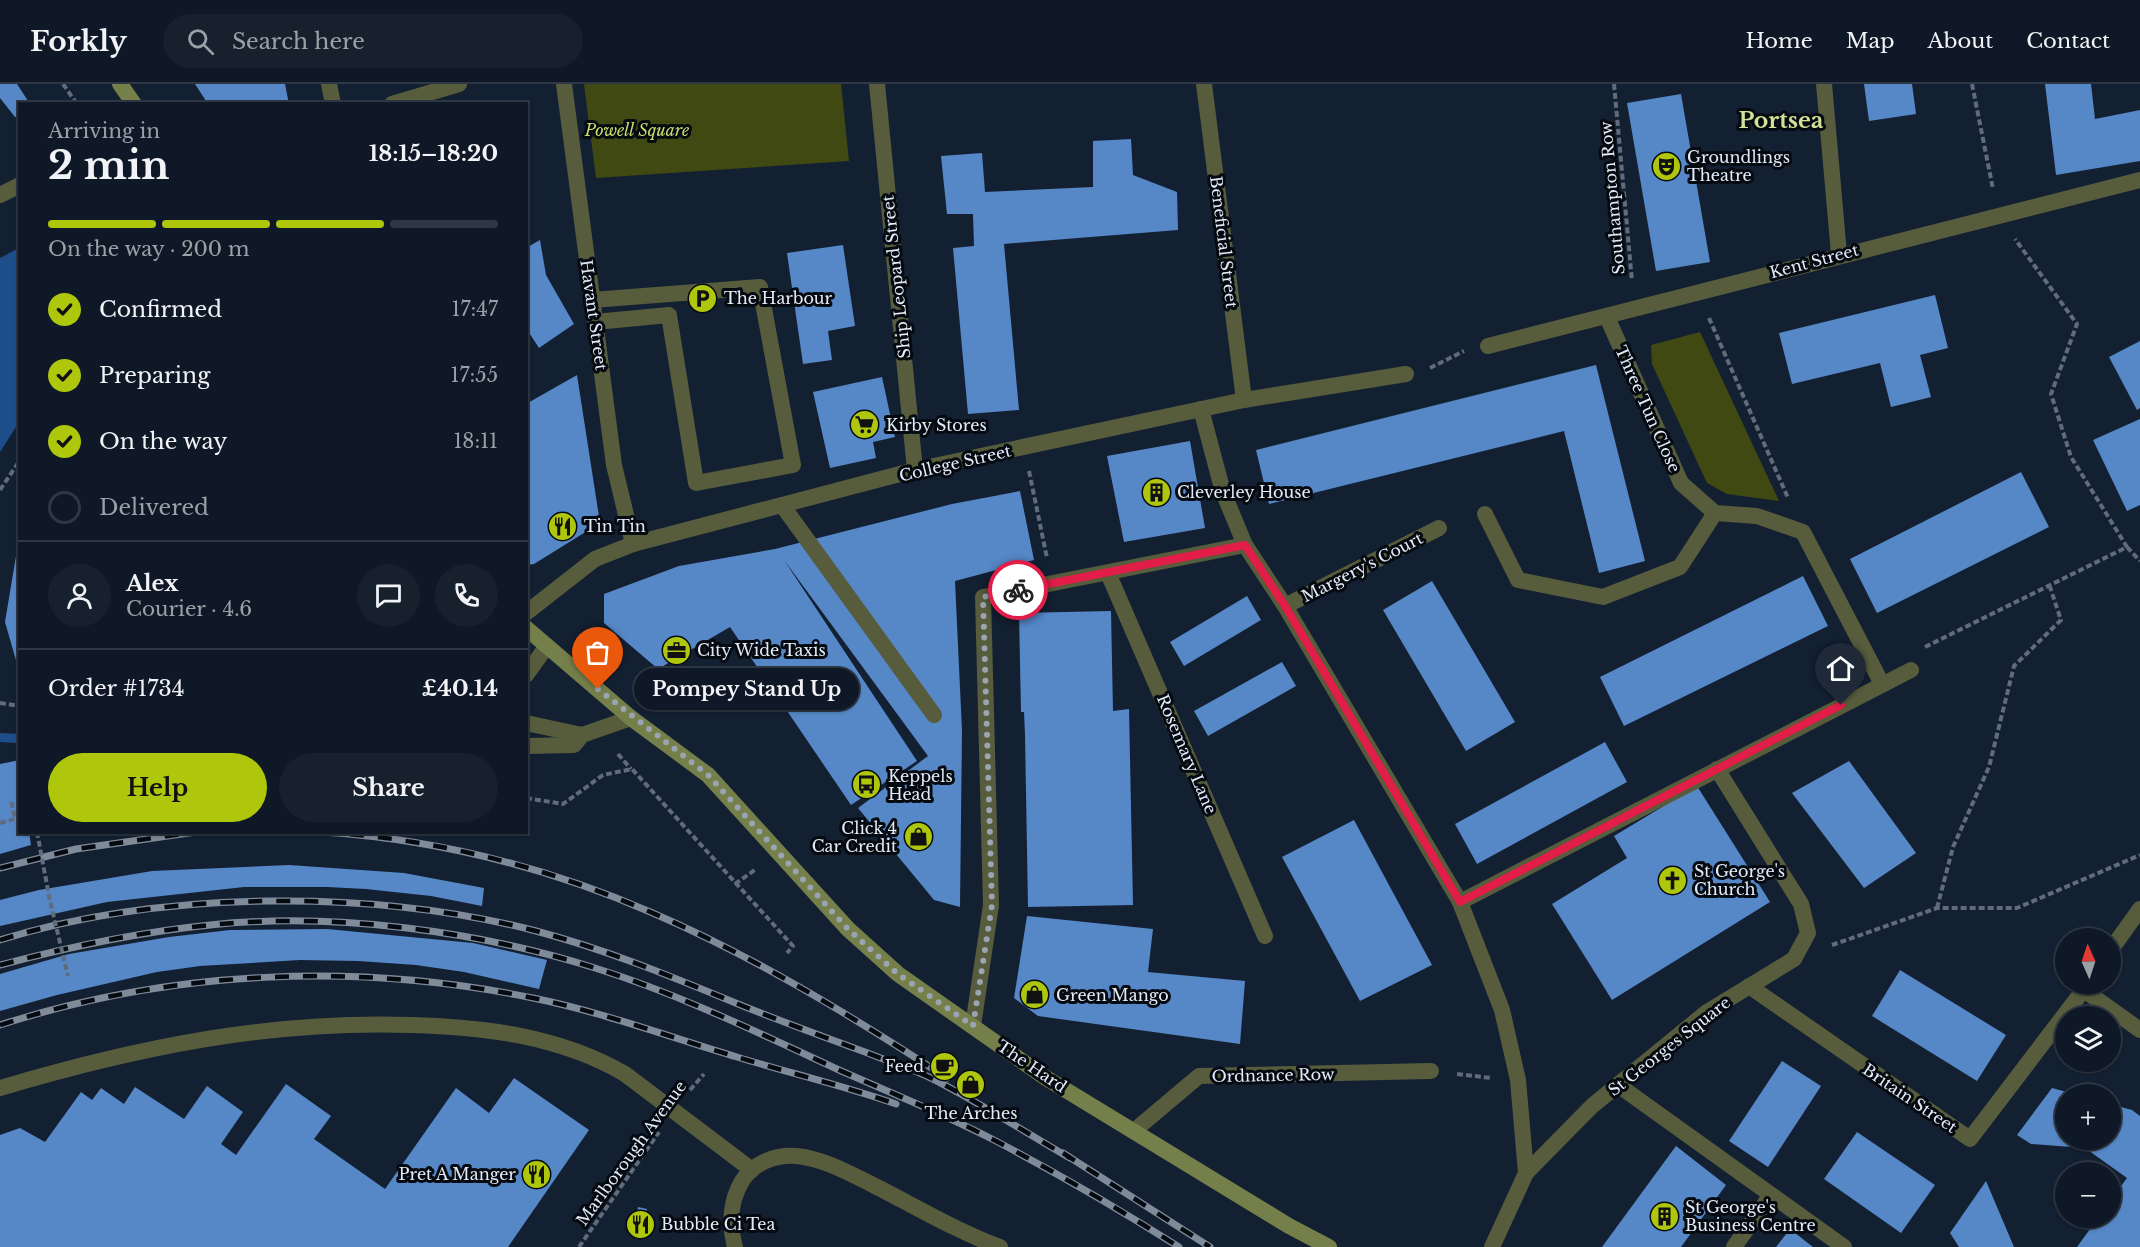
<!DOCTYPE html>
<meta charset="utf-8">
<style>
:root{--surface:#0e1826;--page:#17212e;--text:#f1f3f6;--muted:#9ba0a7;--line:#2e3743;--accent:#aec60b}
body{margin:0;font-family:"Libre Baskerville",serif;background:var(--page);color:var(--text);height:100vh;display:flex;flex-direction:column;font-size:22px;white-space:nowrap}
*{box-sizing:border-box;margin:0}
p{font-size:20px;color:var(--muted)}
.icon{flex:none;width:33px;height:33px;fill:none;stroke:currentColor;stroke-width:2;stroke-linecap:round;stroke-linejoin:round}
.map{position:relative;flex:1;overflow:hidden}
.side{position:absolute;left:18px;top:18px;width:510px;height:732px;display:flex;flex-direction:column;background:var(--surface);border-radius:0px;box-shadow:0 2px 4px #0004,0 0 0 2px var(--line)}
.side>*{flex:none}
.needle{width:39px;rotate:357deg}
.controls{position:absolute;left:2055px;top:844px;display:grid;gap:12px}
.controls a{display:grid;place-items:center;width:66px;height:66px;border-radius:50%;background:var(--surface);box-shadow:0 2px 4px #0004,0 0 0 2px var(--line);font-size:30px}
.pin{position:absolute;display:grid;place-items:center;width:51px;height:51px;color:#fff;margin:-62px -26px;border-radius:50% 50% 50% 0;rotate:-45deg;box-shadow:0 0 6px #0007}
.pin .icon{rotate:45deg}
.courier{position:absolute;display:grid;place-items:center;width:60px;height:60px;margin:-30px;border:4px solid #e11d48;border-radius:50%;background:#fff;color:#222;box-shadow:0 2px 8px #0007}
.bubble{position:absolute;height:42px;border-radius:21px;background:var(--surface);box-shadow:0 2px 4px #0004,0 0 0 2px var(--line);font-size:20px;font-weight:700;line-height:42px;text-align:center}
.headline em{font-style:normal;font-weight:700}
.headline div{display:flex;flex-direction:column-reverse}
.headline{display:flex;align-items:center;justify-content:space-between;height:102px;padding:0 30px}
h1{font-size:39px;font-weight:700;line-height:45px}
.bar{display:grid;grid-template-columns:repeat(4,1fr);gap:9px 6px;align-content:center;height:72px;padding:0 30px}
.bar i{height:8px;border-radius:4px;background:var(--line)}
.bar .active{background:var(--accent)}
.bar p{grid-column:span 4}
.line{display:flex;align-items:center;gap:15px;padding:0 30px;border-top:2px solid var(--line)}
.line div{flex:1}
.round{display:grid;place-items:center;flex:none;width:63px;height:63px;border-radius:32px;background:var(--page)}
ol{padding:0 30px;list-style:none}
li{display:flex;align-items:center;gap:18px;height:66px}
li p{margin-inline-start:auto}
li .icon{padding:6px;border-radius:50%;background:var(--accent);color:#111;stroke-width:4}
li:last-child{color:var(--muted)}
li i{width:33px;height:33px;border:3px solid var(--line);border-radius:50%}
.action{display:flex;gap:12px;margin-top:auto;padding:12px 30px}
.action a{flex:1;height:69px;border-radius:36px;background:var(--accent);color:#111;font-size:24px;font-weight:700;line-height:69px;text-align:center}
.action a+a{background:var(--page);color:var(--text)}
header{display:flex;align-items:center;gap:36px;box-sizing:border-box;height:84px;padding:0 30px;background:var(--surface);border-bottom:2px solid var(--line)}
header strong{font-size:28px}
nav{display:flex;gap:33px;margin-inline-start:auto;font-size:21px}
.search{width:420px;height:54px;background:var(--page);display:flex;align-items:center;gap:15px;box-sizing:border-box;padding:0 21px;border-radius:33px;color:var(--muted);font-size:22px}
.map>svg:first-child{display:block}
.green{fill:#404912}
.water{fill:#1e4e8a}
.pier{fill:#132032}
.building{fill:#5687c7}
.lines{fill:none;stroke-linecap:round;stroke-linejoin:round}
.path{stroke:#606c7c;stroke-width:4;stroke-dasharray:6 3;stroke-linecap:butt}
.service{stroke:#565c3c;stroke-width:16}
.minor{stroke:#565c3c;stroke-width:16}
.secondary{stroke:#747f4a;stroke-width:16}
.rail-casing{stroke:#808b9a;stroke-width:7}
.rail{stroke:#050a11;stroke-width:4.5;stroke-dasharray:14;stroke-linecap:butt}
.path-bridge{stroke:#606c7c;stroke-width:4;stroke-dasharray:6 3;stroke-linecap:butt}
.done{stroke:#9aa4b2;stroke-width:6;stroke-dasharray:0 10.8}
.route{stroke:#e11d48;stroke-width:8}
.labels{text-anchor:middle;stroke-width:6;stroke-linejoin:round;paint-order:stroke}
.park-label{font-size:16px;font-style:italic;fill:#c9de6c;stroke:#050a11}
.poi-label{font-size:16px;fill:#e2ebf7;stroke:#050a11;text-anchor:start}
.street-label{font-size:16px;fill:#e2ebf7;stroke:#050a11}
.district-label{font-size:22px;font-weight:bold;fill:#d1e195;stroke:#050a11}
</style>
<header>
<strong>Forkly</strong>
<div class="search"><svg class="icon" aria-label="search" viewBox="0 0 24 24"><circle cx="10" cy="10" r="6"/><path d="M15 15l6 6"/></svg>Search here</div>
<nav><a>Home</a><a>Map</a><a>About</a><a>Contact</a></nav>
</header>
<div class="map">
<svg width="2140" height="1163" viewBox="0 0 2140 1163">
<rect width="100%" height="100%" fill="#132032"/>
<g class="green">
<polygon points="584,0 841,0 849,77 596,94"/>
<polygon points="1700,248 1779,417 1727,410 1707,399 1652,280 1651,261"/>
</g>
<g class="water">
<polygon points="19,164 19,338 0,368 0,174"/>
<polygon points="0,649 19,650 19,659 0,658"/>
</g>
<polygon class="pier" points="0,718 20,748 456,749 568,784 531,935 387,913 299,913 211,923 210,918 140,932 140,939 0,975"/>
<g class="building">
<polygon points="0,0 17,0 30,20 20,20 20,34 15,33 0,14"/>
<polygon points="195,0 285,0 289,20 208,20"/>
<polygon points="1864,0 1912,0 1916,30 1869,37"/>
<polygon points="2045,0 2091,0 2095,35 2140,26 2140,77 2056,91"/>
<polygon points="1681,10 1710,178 1656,187 1627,19"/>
<polygon points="1131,55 1133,91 1177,108 1178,146 1004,160 1019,326 968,330 953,164 974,162 973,130 947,130 941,72 982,69 985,108 1093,103 1093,57"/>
<polygon points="540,156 546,191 574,240 539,264 526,244 526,164"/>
<polygon points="843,161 855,242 828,247 832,276 803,280 787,169"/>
<polygon points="1935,211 1948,264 1920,271 1931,313 1891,323 1880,279 1792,300 1779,249"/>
<polygon points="2140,257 2140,324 2137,326 2109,273"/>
<polygon points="1596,281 1645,477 1599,489 1564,347 1269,420 1256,366"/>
<polygon points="577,291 600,439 534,480 526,481 526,320"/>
<polygon points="882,293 895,353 873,358 876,374 830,384 813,308"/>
<polygon points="2140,335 2140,421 2127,427 2093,356"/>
<polygon points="1190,357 1205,444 1124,458 1107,372"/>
<polygon points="2021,388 2049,443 1877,529 1850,475"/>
<polygon points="1020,407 1034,476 955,497 962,647 960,823 934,816 858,724 928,672 784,476 917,677 851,721 730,543 658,585 604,539 604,510 679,482 775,465 952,420"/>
<polygon points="20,448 20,590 5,538"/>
<polygon points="1803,492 1828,542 1624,642 1600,593"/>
<polygon points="1432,497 1515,638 1466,667 1383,526"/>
<polygon points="1247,512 1261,536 1184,582 1170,558"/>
<polygon points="1111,527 1113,627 1129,625 1133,821 1028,823 1025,651 1024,628 1021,628 1019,529"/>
<polygon points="1282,578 1296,602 1208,652 1194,627"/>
<polygon points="1605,658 1627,698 1477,780 1455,740"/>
<polygon points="20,676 20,748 29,748 31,761 0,770 0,680"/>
<polygon points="1849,677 1916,769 1864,804 1792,709"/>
<polygon points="1697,702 1770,818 1612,916 1552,820 1627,774 1614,752"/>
<polygon points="1354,736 1432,881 1360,917 1282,773"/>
<polygon points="289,781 404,789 484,804 482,822 431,812 366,805 327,803 244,803 107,818 0,842 0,816 39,806 152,787"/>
<polygon points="1027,832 1153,845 1148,888 1245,897 1240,960 1038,932 1014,914"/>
<polygon points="327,845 473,859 547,876 539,905 464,888 416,881 358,877 300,876 200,882 157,888 57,911 0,927 0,890 69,870 169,853 230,846"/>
<polygon points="1900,886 2006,951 1977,997 1872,932"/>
<polygon points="1782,977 1821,1002 1768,1083 1729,1057"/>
<polygon points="514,994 589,1046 508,1163 0,1163 0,1051 20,1044 45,1058 81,1008 92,1016 101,1004 124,1020 135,1003 184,1035 207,1002 243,1028 221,1060 236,1071 286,1000 331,1032 314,1055 385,1105 456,1004 489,1029"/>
<polygon points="2052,1004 2074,1010 2066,1011 2066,1056 2110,1056 2110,1020 2132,1026 2140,1032 2140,1163 2077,1163 2098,1134 2110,1134 2110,1117 2127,1094 2085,1064 2031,1060 2017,1051"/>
<polygon points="1857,1048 1935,1101 1901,1149 1824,1095"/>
<polygon points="1676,1062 1726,1101 1681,1163 1602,1163"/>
<polygon points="1986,1097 2014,1163 1959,1163 1950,1149"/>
<polygon points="638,1123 647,1125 644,1152 634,1151"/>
<polygon points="1790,1145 1813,1163 1776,1163"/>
</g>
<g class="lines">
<g class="path">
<polyline points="63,0 77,20"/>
<polyline points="1614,0 1632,197"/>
<polyline points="1972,0 1993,105"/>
<polyline points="1709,234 1788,414"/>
<polyline points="1430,284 1464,267"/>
<polyline points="1029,387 1047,474"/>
<polyline points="0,406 20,376"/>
<polyline points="2127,463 2140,477"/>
<polyline points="1925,563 2127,463 2071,373 2051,310 2077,240 2015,155"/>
<polyline points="0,619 20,622"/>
<polyline points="618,670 631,685"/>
<polyline points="526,714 563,720 603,691 632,685 793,862 787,869"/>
<polyline points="0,739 15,735 11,716"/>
<polyline points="735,800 756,785"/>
<polyline points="1937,824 1953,763 1989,683 2014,582 2061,536 2050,503"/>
<polyline points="1832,861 1937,824 2017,824 2140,771"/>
<polyline points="1457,990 1491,994"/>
<polyline points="690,1006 704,990"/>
<polyline points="579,1163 659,1048"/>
</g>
<g class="service">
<polyline points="0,111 20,101"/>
<polyline points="592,216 760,203 793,381 696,399 669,231 595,238"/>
<polyline points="782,421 934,631"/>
<polyline points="1485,430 1518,496 1603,513 1680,483 1715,429"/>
<polyline points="526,591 547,562"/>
<polyline points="526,639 582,651 631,634"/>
<polyline points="526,662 574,661 582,651"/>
<polyline points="1618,1001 1844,1163"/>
<path d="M0,1004C135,964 269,936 411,941C485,943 560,952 625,990L752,1086"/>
<path d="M735,1163C729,1141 730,1117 742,1097C753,1079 776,1070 797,1072C824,1075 849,1089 873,1101C915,1122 956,1147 1000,1163"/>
<polyline points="1734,1163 1771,1111"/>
</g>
<g class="minor">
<polyline points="329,0 333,20"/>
<polyline points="564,0 614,381 633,460"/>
<polyline points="877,0 915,386"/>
<polyline points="1204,0 1244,316"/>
<polyline points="1824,0 1839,170"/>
<polyline points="392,20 459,0"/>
<polyline points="1607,233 1681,399 1715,429 1757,432 1803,448 1882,600"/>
<polyline points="1488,262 2140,96"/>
<polyline points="1201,325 1223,408 1245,461 1285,522 1460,818 1502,926 1518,996 1526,1089 1492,1163"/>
<polyline points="1108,489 1265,852"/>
<polyline points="1285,522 1439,444"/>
<polyline points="526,529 595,475 633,460 915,386 1244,316 1406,290"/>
<polyline points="1460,818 1911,586"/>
<polyline points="2110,867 2140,825"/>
<polyline points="1749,902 1970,1055 2088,900"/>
<polyline points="2084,906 2140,946"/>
<polyline points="973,942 991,821 983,513 1245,461"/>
<polyline points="1135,1046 1199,992 1431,987"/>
<polyline points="1526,1089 1592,1022 1707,928 1794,875 1808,849 1801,820 1717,685"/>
</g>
<g class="secondary">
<polyline points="120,0 134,20"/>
<polyline points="526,544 631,634 708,691 848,845 898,890 1046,994 1289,1142 1329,1163"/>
</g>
<defs>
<g id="rail">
<path d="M322,748C564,763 749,865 947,994"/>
<polyline points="0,784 76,765 196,748"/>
<path d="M0,856C160,806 375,805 536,847C608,866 675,894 743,922C783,938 824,953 865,968C887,977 911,984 933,995C980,1019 1025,1048 1070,1074"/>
<path d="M0,881C69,863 138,848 210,841C333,828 478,847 595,884C679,910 759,949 839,986C891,1009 944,1030 994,1056C1057,1089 1119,1125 1179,1163"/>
<path d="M0,941C171,886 357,878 533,914C602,928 670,953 737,973C790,989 844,1002 896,1020"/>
<polyline points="1063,1069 1210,1163"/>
</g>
</defs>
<use href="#rail" class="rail-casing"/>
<use href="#rail" class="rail"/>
<polyline class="path-bridge" points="37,748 50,817 68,892"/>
</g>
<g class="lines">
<polyline class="done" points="598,605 708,691 848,845 898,890 973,942 992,821 983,513 1018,506"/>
<polyline class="route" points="1018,506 1245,461 1285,522 1460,818 1841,621"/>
</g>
<defs>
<symbol id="theatre-disc" viewBox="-11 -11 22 22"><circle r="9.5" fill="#aec60b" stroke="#050a11"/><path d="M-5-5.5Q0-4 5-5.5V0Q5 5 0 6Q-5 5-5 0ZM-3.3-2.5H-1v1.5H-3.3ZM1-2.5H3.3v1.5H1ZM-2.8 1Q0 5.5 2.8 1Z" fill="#111"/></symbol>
<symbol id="parking-disc" viewBox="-11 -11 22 22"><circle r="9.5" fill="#aec60b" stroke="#050a11"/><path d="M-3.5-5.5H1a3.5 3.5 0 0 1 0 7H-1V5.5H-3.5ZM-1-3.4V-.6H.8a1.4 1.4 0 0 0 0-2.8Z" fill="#111"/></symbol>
<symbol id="supermarket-disc" viewBox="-11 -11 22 22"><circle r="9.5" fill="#aec60b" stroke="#050a11"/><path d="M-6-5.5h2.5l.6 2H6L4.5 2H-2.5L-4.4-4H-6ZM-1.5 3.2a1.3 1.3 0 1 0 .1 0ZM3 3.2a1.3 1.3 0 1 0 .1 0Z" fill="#111"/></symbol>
<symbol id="building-disc" viewBox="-11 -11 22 22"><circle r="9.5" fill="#aec60b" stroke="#050a11"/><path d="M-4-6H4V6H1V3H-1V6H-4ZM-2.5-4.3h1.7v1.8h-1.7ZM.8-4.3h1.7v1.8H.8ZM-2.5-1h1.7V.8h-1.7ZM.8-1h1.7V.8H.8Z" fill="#111"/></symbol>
<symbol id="restaurant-disc" viewBox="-11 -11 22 22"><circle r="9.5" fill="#aec60b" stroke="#050a11"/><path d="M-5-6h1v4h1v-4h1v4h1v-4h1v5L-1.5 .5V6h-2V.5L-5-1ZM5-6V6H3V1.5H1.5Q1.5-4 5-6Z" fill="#111"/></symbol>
<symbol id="office-disc" viewBox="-11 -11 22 22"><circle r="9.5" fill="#aec60b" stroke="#050a11"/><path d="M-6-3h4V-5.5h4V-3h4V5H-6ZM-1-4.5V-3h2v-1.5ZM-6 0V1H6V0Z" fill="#111"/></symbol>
<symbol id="bus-disc" viewBox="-11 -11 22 22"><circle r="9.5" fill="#aec60b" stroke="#050a11"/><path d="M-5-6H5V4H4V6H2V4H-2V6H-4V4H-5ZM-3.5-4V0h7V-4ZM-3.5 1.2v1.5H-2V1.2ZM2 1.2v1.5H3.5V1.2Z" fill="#111"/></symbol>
<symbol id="shop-disc" viewBox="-11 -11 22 22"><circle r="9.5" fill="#aec60b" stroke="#050a11"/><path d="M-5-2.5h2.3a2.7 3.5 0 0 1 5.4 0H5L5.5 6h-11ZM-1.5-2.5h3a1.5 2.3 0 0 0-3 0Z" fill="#111"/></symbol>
<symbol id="church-disc" viewBox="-11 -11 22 22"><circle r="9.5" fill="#aec60b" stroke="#050a11"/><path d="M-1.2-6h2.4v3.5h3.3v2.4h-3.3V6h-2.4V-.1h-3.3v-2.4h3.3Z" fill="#111"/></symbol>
<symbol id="cafe-disc" viewBox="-11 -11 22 22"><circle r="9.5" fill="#aec60b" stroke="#050a11"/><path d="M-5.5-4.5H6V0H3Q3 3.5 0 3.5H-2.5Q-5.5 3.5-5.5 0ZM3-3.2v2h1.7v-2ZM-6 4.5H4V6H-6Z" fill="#111"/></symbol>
</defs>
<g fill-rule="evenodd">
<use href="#theatre-disc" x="1650" y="66" width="33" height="33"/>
<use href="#parking-disc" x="686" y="198" width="33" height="33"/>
<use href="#supermarket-disc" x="848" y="324" width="33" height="33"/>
<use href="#building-disc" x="1140" y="392" width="33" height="33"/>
<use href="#restaurant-disc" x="546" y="426" width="33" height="33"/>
<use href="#office-disc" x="660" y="550" width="33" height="33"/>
<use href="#bus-disc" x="850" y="684" width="33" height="33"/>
<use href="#shop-disc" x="902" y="736" width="33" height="33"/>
<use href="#church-disc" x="1656" y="780" width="33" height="33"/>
<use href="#shop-disc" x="1018" y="894" width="33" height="33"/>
<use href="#cafe-disc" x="928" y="966" width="33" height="33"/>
<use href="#shop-disc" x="954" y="984" width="33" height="33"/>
<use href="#restaurant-disc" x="520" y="1074" width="33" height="33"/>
<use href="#building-disc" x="1648" y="1116" width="33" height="33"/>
<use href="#restaurant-disc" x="624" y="1124" width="33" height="33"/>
</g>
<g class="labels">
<g class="park-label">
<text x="637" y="52">Powell Square</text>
</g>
<g class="poi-label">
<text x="1687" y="79">Groundlings<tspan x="1687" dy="18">Theatre</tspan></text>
<text x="724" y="220">The Harbour</text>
<text x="886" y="347">Kirby Stores</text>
<text x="1177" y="414">Cleverley House</text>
<text x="584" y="448">Tin Tin</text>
<text x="697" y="572">City Wide Taxis</text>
<text x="888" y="698">Keppels<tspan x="888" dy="18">Head</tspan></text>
<text x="897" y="750" text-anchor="end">Click 4<tspan x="897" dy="18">Car Credit</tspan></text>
<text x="1694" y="793">St George's<tspan x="1694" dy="18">Church</tspan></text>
<text x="1056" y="917">Green Mango</text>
<text x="924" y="988" text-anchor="end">Feed</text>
<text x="971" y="1035" text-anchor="middle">The Arches</text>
<text x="516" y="1096" text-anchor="end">Pret A Manger</text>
<text x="1685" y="1129">St George's<tspan x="1685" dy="18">Business Centre</tspan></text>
<text x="661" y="1146">Bubble Ci Tea</text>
</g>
<g class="street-label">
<text transform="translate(1612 114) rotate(-95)" y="6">Southampton Row</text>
<text transform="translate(1224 158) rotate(83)" y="6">Beneficial Street</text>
<text transform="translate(1814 177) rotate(-15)" y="6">Kent Street</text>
<text transform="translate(896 193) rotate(-96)" y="6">Ship Leopard Street</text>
<text transform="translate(594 231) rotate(82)" y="6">Havant Street</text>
<text transform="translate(1648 325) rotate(66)" y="6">Three Tun Close</text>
<text transform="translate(955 379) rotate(-13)" y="6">College Street</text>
<text transform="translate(1362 483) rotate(-27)" y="6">Margery's Court</text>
<text transform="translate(1187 670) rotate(67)" y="6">Rosemary Lane</text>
<text transform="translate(1669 962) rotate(-38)" y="6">St Georges Square</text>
<text transform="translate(1032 982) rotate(34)" y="6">The Hard</text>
<text transform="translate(1273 991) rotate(-1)" y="6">Ordnance Row</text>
<text transform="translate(1910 1014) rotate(34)" y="6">Britain Street</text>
<text transform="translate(631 1069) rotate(-54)" y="6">Marlborough Avenue</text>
</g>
<g class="district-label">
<text x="1781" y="44">Portsea</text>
</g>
</g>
</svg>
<div class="controls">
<a><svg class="needle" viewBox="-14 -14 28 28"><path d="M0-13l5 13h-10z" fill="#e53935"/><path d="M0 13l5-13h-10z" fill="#9ba0a7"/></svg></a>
<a><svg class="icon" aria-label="layers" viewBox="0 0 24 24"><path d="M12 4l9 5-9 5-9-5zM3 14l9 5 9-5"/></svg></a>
<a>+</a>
<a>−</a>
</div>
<div class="pin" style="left:598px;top:605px;background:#ea580c"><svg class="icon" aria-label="bag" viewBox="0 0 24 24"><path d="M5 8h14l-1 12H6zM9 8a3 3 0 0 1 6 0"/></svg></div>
<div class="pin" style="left:1841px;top:621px;background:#1f2937"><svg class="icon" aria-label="home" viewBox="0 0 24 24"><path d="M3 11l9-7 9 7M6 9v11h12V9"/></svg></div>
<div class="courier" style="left:1018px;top:506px"><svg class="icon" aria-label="bike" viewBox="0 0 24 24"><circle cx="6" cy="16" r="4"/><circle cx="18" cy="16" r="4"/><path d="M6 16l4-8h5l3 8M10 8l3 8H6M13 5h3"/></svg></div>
<div class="bubble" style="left:634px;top:584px;width:225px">Pompey Stand Up</div>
<section class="side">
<div class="headline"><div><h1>2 min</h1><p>Arriving in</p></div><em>18:15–18:20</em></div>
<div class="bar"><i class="active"></i><i class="active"></i><i class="active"></i><i></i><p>On the way · 200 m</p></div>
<ol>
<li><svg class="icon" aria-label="check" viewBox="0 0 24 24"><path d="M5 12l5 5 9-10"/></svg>Confirmed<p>17:47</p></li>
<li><svg class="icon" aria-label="check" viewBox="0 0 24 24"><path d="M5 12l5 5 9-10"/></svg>Preparing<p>17:55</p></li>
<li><svg class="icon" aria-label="check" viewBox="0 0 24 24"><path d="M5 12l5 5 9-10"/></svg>On the way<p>18:11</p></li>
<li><i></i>Delivered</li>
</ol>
<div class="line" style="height:108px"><a class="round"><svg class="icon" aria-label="person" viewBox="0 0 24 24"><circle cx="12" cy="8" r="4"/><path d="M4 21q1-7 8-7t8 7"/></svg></a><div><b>Alex</b><p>Courier · 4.6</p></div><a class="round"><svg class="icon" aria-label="chat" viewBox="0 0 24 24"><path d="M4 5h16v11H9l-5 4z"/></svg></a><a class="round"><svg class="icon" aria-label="phone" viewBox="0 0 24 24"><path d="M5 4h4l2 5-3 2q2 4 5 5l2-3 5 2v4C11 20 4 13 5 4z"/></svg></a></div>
<div class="line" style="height:78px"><div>Order #1734</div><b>£40.14</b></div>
<div class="action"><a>Help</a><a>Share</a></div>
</section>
</div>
